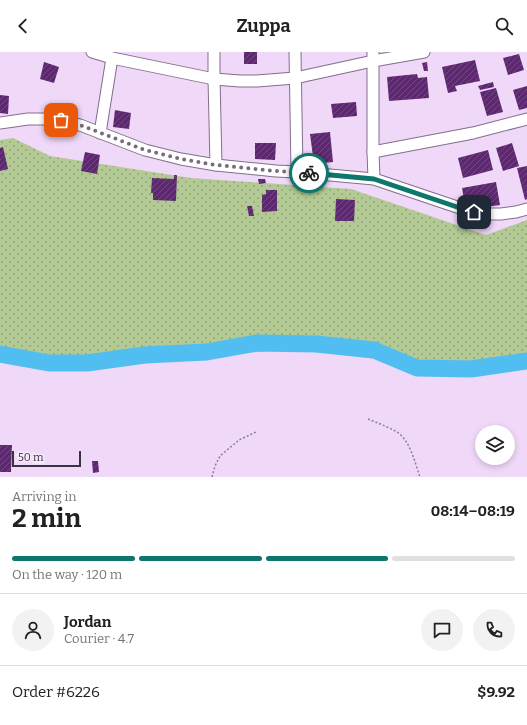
<!DOCTYPE html>
<meta charset="utf-8">
<style>
:root{--surface:#fff;--page:#f2f2f2;--text:#222;--muted:#767676;--line:#e0e0e0;--accent:#0f766e}
body{margin:0;font-family:Bitter,serif;background:var(--page);color:var(--text);height:100vh;display:flex;flex-direction:column;font-size:15px;white-space:nowrap}
*{box-sizing:border-box;margin:0}
p{font-size:13px;color:var(--muted)}
.icon{flex:none;width:22px;height:22px;fill:none;stroke:currentColor;stroke-width:2;stroke-linecap:round;stroke-linejoin:round}
.map{position:relative;height:425px;overflow:hidden}
.details{display:flex;flex-direction:column;background:var(--surface);flex:1}
.details>*{flex:none}
.tools{position:absolute;left:475px;top:373px;display:grid;gap:8px}
.tools a{display:grid;place-items:center;width:40px;height:40px;border-radius:50%;background:var(--surface);box-shadow:0 2px 6px #0003;font-size:20px}
.scale{position:absolute;left:12px;bottom:10px;width:69px;box-sizing:border-box;padding-left:4px;border:2px solid #3b323f;border-top:0;font-size:11px;line-height:14px;white-space:nowrap;color:#3b323f;-webkit-text-stroke:3px #f8eafd;paint-order:stroke}
.pin{position:absolute;display:grid;place-items:center;width:34px;height:34px;color:#fff;margin:-17px;border-radius:8px;box-shadow:0 2px 6px #0006}
.courier{position:absolute;display:grid;place-items:center;width:40px;height:40px;margin:-20px;border:3px solid #0f766e;border-radius:50%;background:#fff;color:#222;box-shadow:0 1px 5px #0007}
.summary em{font-style:normal;font-weight:700}
.summary div{display:flex;flex-direction:column-reverse}
.summary{display:flex;align-items:center;justify-content:space-between;height:68px;padding:0 12px}
h1{font-size:26px;font-weight:700;line-height:30px}
.bar{display:grid;grid-template-columns:repeat(4,1fr);gap:6px 4px;align-content:center;height:48px;padding:0 12px}
.bar i{height:5px;border-radius:3px;background:var(--line)}
.bar .on{background:var(--accent)}
.bar p{grid-column:span 4}
.line{display:flex;align-items:center;gap:10px;padding:0 12px;border-top:1px solid var(--line)}
.line div{flex:1}
.round{display:grid;place-items:center;flex:none;width:42px;height:42px;border-radius:21px;background:var(--page)}
header{display:flex;justify-content:space-between;align-items:center;height:52px;padding:0 12px;background:var(--surface);font-size:18px;font-weight:700}
.map>svg:first-child{display:block}
.grass{fill:url(#grass-dots)}
.lines{fill:none;stroke-linecap:round;stroke-linejoin:round}
.river{stroke:#51bef1;stroke-width:17}
.building{fill:url(#building-hatch)}
.minor-casing{stroke:#836e8b;stroke-width:13}
.path{stroke:#8e7e94;stroke-width:1.5;stroke-dasharray:2 2;stroke-linecap:butt}
.minor{stroke:#fff;stroke-width:11}
.done{stroke:#7a6c80;stroke-width:4;stroke-dasharray:0 7.2}
.route{stroke:#0f766e;stroke-width:5}
</style>
<header><svg class="icon" aria-label="back" viewBox="0 0 24 24"><path d="M15 5l-7 7 7 7"/></svg>Zuppa<svg class="icon" aria-label="search" viewBox="0 0 24 24"><circle cx="10" cy="10" r="6"/><path d="M15 15l6 6"/></svg></header>
<div class="map">
<svg width="527" height="425" viewBox="0 0 527 425">
<defs>
<pattern id="grass-dots" width="8" height="8" patternUnits="userSpaceOnUse"><rect width="8" height="8" fill="#b3ca94"/><path d="M2 2h.1M6 6h.1" fill="none" stroke="#93a57a" stroke-width="1.8" stroke-linecap="round"/></pattern>
<pattern id="building-hatch" width="6" height="6" patternUnits="userSpaceOnUse"><rect width="6" height="6" fill="#5c296e"/><path d="M-1 1l2-2M0 6l6-6M5 7l2-2" fill="none" stroke="#71487f"/></pattern>
</defs>
<rect width="100%" height="100%" fill="#f0d8f9"/>
<polygon class="grass" points="13,86 50,104 191,126 351,137 486,183 527,168 527,305 426,313 294,297 128,310 55,317 0,297 0,88"/>
<g class="lines">
<polyline class="river" points="0,302 49,311 87,311 145,303 207,300 256,291 316,292 374,298 417,316 471,317 527,309"/>
</g>
<g class="building">
<rect x="244" y="0" width="13" height="12"/>
<polygon points="519,2 524,18 508,23 503,6"/>
<polygon points="475,8 480,29 455,34 457,39 448,41 442,15"/>
<polygon points="44,10 59,15 54,31 40,27"/>
<polygon points="427,10 428,19 424,19 422,11"/>
<polygon points="417,22 418,26 427,25 429,46 389,49 387,25"/>
<polygon points="493,30 494,35 480,38 478,34"/>
<polygon points="527,34 527,56 519,58 513,38"/>
<polygon points="496,36 503,60 487,64 480,40"/>
<polygon points="0,43 9,44 8,62 0,61"/>
<polygon points="356,50 357,64 333,66 331,52"/>
<polygon points="115,58 131,61 129,77 113,75"/>
<polygon points="330,80 333,110 314,112 310,82"/>
<polygon points="255,91 276,91 275,108 255,107"/>
<polygon points="512,91 519,114 503,119 496,96"/>
<polygon points="3,95 8,117 0,119 0,96"/>
<polygon points="488,98 493,118 463,126 458,106"/>
<polygon points="85,100 100,103 97,122 81,119"/>
<polygon points="527,114 527,147 525,148 517,116"/>
<polygon points="174,123 177,123 176,149 153,148 153,141 151,141 152,126 174,127"/>
<polygon points="258,127 265,127 266,131 259,132"/>
<polygon points="296,128 305,129 304,135 296,134"/>
<polygon points="496,130 500,153 485,155 484,149 465,153 462,136"/>
<polygon points="266,138 277,138 277,159 262,160 262,143 266,142"/>
<polygon points="336,147 355,148 354,169 335,169"/>
<polygon points="247,154 252,154 254,164 249,164"/>
<polygon points="0,393 12,393 11,420 0,420"/>
<polygon points="92,409 98,409 99,420 93,421"/>
</g>
<g class="lines">
<defs>
<g id="minor">
<polyline points="92,0 112,6 214,27 240,29 257,29 295,26 373,9 424,0"/>
<polyline points="214,0 214,27 216,113"/>
<polyline points="295,0 297,120"/>
<polyline points="373,0 373,100 374,127"/>
<polyline points="0,71 28,67 43,67 61,68 80,73 145,98 181,107 216,113 276,119 297,120 374,127 460,156 487,162 501,162 516,160 527,157"/>
<polyline points="100,81 112,6"/>
<polyline points="373,100 473,81 527,67"/>
</g>
</defs>
<use href="#minor" class="minor-casing"/>
<g class="path">
<path d="M368,367C378,371 388,375 397,380C410,388 415,411 420,425"/>
<polyline points="212,425 215,414 220,404 239,388 256,380"/>
</g>
<use href="#minor" class="minor"/>
</g>
<g class="lines">
<polyline class="done" points="61,68 80,73 145,98 181,107 216,113 276,119 309,121"/>
<polyline class="route" points="309,121 374,127 460,156 474,160"/>
</g>
</svg>
<div class="tools">
<a><svg class="icon" aria-label="layers" viewBox="0 0 24 24"><path d="M12 4l9 5-9 5-9-5zM3 14l9 5 9-5"/></svg></a>
</div>
<div class="scale">50 m</div>
<div class="pin" style="left:61px;top:68px;background:#ea580c"><svg class="icon" aria-label="bag" viewBox="0 0 24 24"><path d="M5 8h14l-1 12H6zM9 8a3 3 0 0 1 6 0"/></svg></div>
<div class="pin" style="left:474px;top:160px;background:#1f2937"><svg class="icon" aria-label="home" viewBox="0 0 24 24"><path d="M3 11l9-7 9 7M6 9v11h12V9"/></svg></div>
<div class="courier" style="left:309px;top:121px"><svg class="icon" aria-label="bike" viewBox="0 0 24 24"><circle cx="6" cy="16" r="4"/><circle cx="18" cy="16" r="4"/><path d="M6 16l4-8h5l3 8M10 8l3 8H6M13 5h3"/></svg></div>
</div>
<section class="details">
<div class="summary"><div><h1>2 min</h1><p>Arriving in</p></div><em>08:14–08:19</em></div>
<div class="bar"><i class="on"></i><i class="on"></i><i class="on"></i><i></i><p>On the way · 120 m</p></div>
<div class="line" style="height:72px"><a class="round"><svg class="icon" aria-label="person" viewBox="0 0 24 24"><circle cx="12" cy="8" r="4"/><path d="M4 21q1-7 8-7t8 7"/></svg></a><div><b>Jordan</b><p>Courier · 4.7</p></div><a class="round"><svg class="icon" aria-label="chat" viewBox="0 0 24 24"><path d="M4 5h16v11H9l-5 4z"/></svg></a><a class="round"><svg class="icon" aria-label="phone" viewBox="0 0 24 24"><path d="M5 4h4l2 5-3 2q2 4 5 5l2-3 5 2v4C11 20 4 13 5 4z"/></svg></a></div>
<div class="line" style="height:52px"><div>Order #6226</div><b>$9.92</b></div>
</section>
